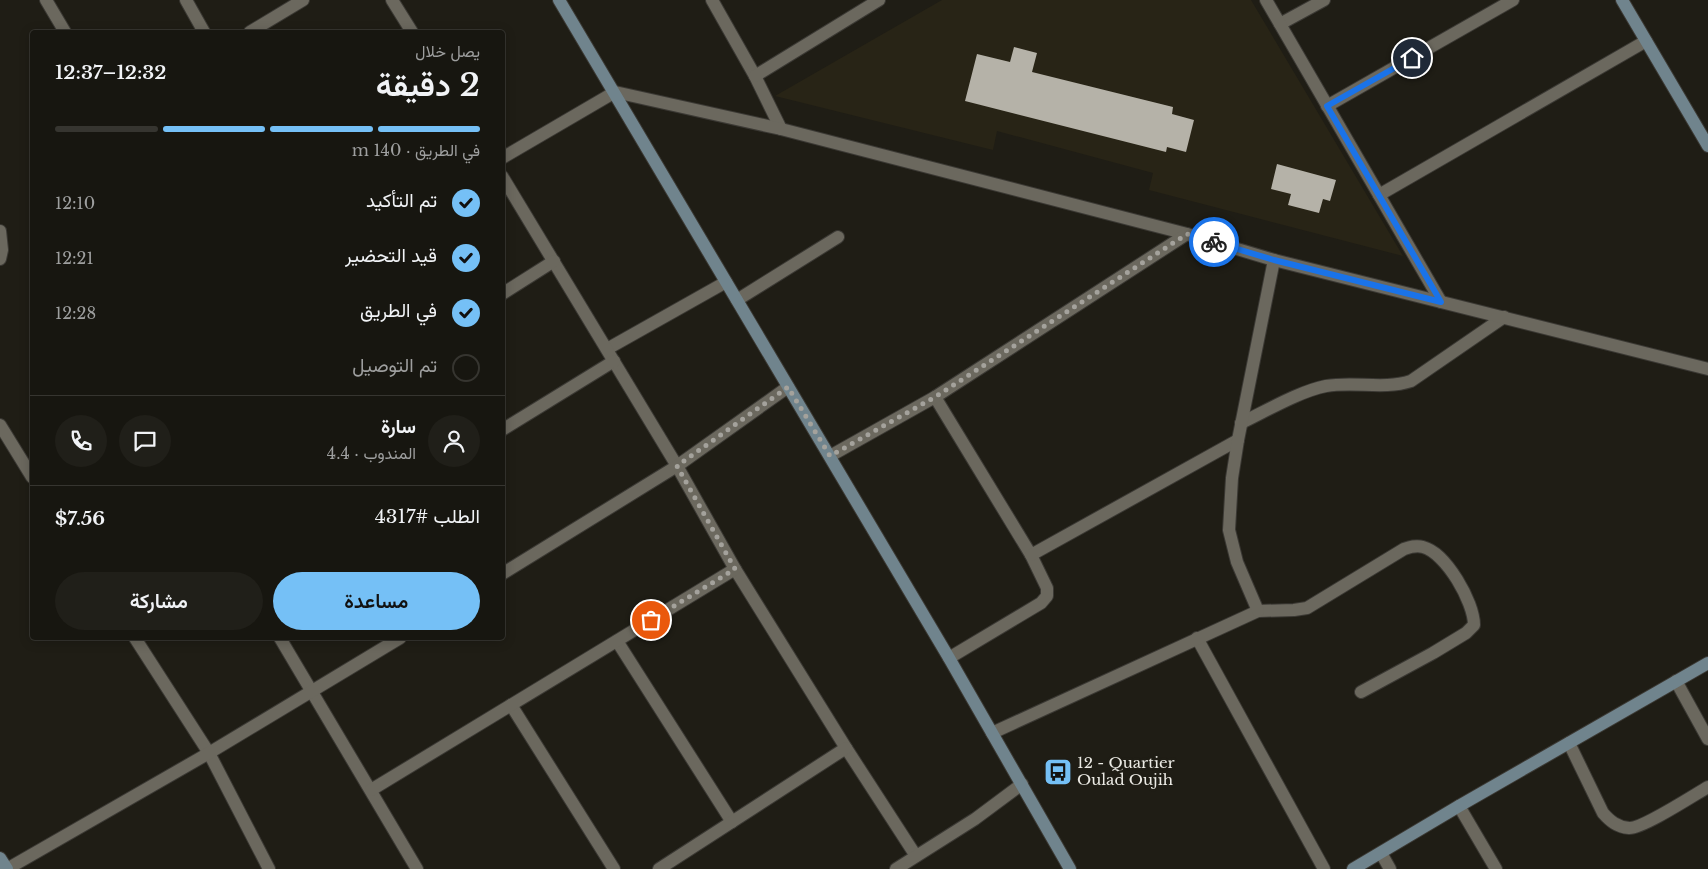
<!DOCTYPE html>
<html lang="ar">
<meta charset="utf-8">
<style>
:root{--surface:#171610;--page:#201f19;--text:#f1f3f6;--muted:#9e9f9f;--line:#363530;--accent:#75c0f6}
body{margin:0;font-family:"Libre Baskerville",Vazirmatn,serif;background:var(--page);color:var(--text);direction:rtl;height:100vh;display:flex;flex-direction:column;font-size:19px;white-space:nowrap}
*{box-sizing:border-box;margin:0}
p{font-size:16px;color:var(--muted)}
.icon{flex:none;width:28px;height:28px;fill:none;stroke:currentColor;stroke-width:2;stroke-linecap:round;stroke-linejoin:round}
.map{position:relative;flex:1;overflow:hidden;direction:ltr}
.details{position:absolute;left:30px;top:30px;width:475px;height:610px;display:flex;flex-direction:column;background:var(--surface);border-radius:5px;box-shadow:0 2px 12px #0003,0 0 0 1px var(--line);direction:rtl}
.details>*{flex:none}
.pin{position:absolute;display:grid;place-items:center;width:42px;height:42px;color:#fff;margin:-21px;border:2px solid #fff;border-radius:50%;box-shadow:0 1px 5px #0007}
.courier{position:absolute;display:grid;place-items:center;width:50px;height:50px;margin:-25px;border:4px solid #1a73e8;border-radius:50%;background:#fff;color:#222;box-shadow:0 1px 6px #0007}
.headline em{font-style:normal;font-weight:600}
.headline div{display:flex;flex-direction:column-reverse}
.headline{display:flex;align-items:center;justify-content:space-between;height:85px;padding:0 25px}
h1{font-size:32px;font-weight:600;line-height:38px}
.bar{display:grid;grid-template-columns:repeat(4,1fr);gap:8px 5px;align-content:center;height:60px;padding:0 25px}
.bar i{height:6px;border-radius:4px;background:var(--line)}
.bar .current{background:var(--accent)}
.bar p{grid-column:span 4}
.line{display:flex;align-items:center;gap:12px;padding:0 25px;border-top:1px solid var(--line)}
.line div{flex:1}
.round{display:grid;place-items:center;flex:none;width:52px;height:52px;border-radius:26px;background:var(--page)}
ol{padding:0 25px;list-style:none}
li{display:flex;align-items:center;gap:15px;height:55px}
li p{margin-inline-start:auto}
li .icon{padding:5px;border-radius:50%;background:var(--accent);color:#111;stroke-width:4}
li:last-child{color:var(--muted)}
li i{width:28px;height:28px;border:2px solid var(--line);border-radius:50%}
.action{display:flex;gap:10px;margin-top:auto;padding:10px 25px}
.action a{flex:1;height:58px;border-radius:30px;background:var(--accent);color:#111;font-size:20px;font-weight:600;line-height:58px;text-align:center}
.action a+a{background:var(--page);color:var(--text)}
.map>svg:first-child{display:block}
.built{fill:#282416}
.building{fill:#b5b2a8}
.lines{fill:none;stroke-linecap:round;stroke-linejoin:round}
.lane-casing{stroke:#3b3934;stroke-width:14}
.street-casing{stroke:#3b3934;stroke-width:14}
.secondary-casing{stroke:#3b3934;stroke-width:14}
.lane{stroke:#6b685e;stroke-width:12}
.street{stroke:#6b685e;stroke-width:12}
.secondary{stroke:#70848d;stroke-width:12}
.done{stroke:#a4a29c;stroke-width:5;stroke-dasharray:0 9}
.route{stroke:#1a73e8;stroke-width:6}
.labels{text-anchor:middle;stroke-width:5;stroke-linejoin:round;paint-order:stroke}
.poi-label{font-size:15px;fill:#ebeae4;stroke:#1f1d15;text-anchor:start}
</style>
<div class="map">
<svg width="1708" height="869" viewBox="0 0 1708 869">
<rect width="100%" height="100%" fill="#1f1d15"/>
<polygon class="built" points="942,0 1251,0 1403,256 1149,190 1153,173 997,131 993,150 775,96"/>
<g class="building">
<polygon points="1014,47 1037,53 1032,72 1173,107 1172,114 1194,120 1186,152 1167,147 1166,152 965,101 977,54 1010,62"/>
<polygon points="1277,164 1336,180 1330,201 1323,199 1319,213 1288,205 1291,194 1271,189"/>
</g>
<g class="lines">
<defs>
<g id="lane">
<polyline points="712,0 755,76 781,129"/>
<polyline points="1280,24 1324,0"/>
<polyline points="755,76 879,0"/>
<polyline points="1327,106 1513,0"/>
<polyline points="1379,195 1646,41"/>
<polyline points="607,349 726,282"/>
<polyline points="935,397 1031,555 1047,588 1047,596 1041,603 949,658"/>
<path d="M1241,423C1266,411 1300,391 1326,386C1355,381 1383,390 1411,381L1504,317"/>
<polyline points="1031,555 1238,440"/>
<polyline points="1197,638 1324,869"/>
<polyline points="1676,681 1708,739"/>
<path d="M992,733L1258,611L1294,610L1307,608L1404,549C1410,547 1416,545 1423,547C1446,553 1474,602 1474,625L1466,633L1433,653L1361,692"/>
<path d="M1569,743L1603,813C1610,821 1617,827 1629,828C1642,829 1694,795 1708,787"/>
<polyline points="1459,806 1496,869"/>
<polyline points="1381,853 1390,869"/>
</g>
<g id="street">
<polyline points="46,0 65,32"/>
<polyline points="186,0 204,32"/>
<polyline points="392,0 412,32"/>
<polyline points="1266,0 1441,302"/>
<polyline points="250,32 303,0"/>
<polyline points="502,158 615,92 781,129 1187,234 1274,260 1708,369"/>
<polyline points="502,176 677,466 735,569 846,748 916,856"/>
<polyline points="0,231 2,250 0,259"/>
<polyline points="502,294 554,261"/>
<polyline points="737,300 838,237"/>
<polyline points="0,425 32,477"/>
<polyline points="502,430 614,361"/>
<polyline points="830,456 935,397 1187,234"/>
<polyline points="502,574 677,466 788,387"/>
<polyline points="1258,611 1237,562 1229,530 1232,478 1238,440 1274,260"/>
<polyline points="135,638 209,753 269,869"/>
<polyline points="280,638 417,869"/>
<polyline points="617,641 732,822"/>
<polyline points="511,705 614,869"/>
<polyline points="371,790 735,569"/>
<polyline points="7,869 209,753 400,638"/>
<polyline points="659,869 846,748"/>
<polyline points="896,869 975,819 1022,784"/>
</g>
<g id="secondary">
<polyline points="559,0 949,658 1070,869"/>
<polyline points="1622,0 1708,146"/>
<polyline points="0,858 7,869"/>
<polyline points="1353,869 1459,806 1708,663"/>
</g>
</defs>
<use href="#lane" class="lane-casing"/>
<use href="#street" class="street-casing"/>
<use href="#secondary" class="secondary-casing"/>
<use href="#lane" class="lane"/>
<use href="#street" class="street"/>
<use href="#secondary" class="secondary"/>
</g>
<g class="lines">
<polyline class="done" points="651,620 735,569 677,466 788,387 830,456 935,397 1187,234 1214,242"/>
<polyline class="route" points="1214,242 1274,260 1441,302 1327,106 1412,58"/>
</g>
<defs>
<symbol id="bus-square" viewBox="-11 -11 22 22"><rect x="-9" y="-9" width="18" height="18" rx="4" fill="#75c0f6" stroke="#1f1d15"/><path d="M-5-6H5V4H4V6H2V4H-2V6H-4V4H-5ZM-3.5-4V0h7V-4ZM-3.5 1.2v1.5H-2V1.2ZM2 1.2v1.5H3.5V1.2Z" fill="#111"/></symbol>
</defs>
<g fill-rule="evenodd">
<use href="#bus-square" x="1042" y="756" width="32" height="32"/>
</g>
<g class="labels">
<g class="poi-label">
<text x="1077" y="768">12 - Quartier<tspan x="1077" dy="17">Oulad Oujih</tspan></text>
</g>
</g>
</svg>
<div class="pin" style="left:651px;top:620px;background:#ea580c"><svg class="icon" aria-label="bag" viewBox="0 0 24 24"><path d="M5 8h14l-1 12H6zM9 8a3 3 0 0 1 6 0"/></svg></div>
<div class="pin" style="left:1412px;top:58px;background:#1f2937"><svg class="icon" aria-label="home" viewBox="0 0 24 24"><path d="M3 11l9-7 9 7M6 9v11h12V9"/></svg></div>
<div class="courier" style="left:1214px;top:242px"><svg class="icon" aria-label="bike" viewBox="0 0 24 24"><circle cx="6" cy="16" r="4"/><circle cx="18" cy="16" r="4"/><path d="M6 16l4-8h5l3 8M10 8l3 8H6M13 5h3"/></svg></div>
<section class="details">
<div class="headline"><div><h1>2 دقيقة</h1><p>يصل خلال</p></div><em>12:32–12:37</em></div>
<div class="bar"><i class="current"></i><i class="current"></i><i class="current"></i><i></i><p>في الطريق · 140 m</p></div>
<ol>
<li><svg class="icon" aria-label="check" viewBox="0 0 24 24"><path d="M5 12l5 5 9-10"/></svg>تم التأكيد<p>12:10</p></li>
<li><svg class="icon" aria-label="check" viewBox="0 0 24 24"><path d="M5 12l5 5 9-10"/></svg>قيد التحضير<p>12:21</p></li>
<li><svg class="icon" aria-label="check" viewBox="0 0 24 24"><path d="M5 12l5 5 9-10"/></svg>في الطريق<p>12:28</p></li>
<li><i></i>تم التوصيل</li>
</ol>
<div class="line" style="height:90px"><a class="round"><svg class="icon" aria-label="person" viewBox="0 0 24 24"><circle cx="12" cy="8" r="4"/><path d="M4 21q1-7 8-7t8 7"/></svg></a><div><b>سارة</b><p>المندوب · 4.4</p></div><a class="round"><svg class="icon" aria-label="chat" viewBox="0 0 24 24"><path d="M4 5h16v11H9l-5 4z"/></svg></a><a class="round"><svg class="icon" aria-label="phone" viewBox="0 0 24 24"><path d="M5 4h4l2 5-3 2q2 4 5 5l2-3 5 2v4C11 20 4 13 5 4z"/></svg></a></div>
<div class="line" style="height:65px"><div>الطلب #4317</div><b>$7.56</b></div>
<div class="action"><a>مساعدة</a><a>مشاركة</a></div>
</section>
</div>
